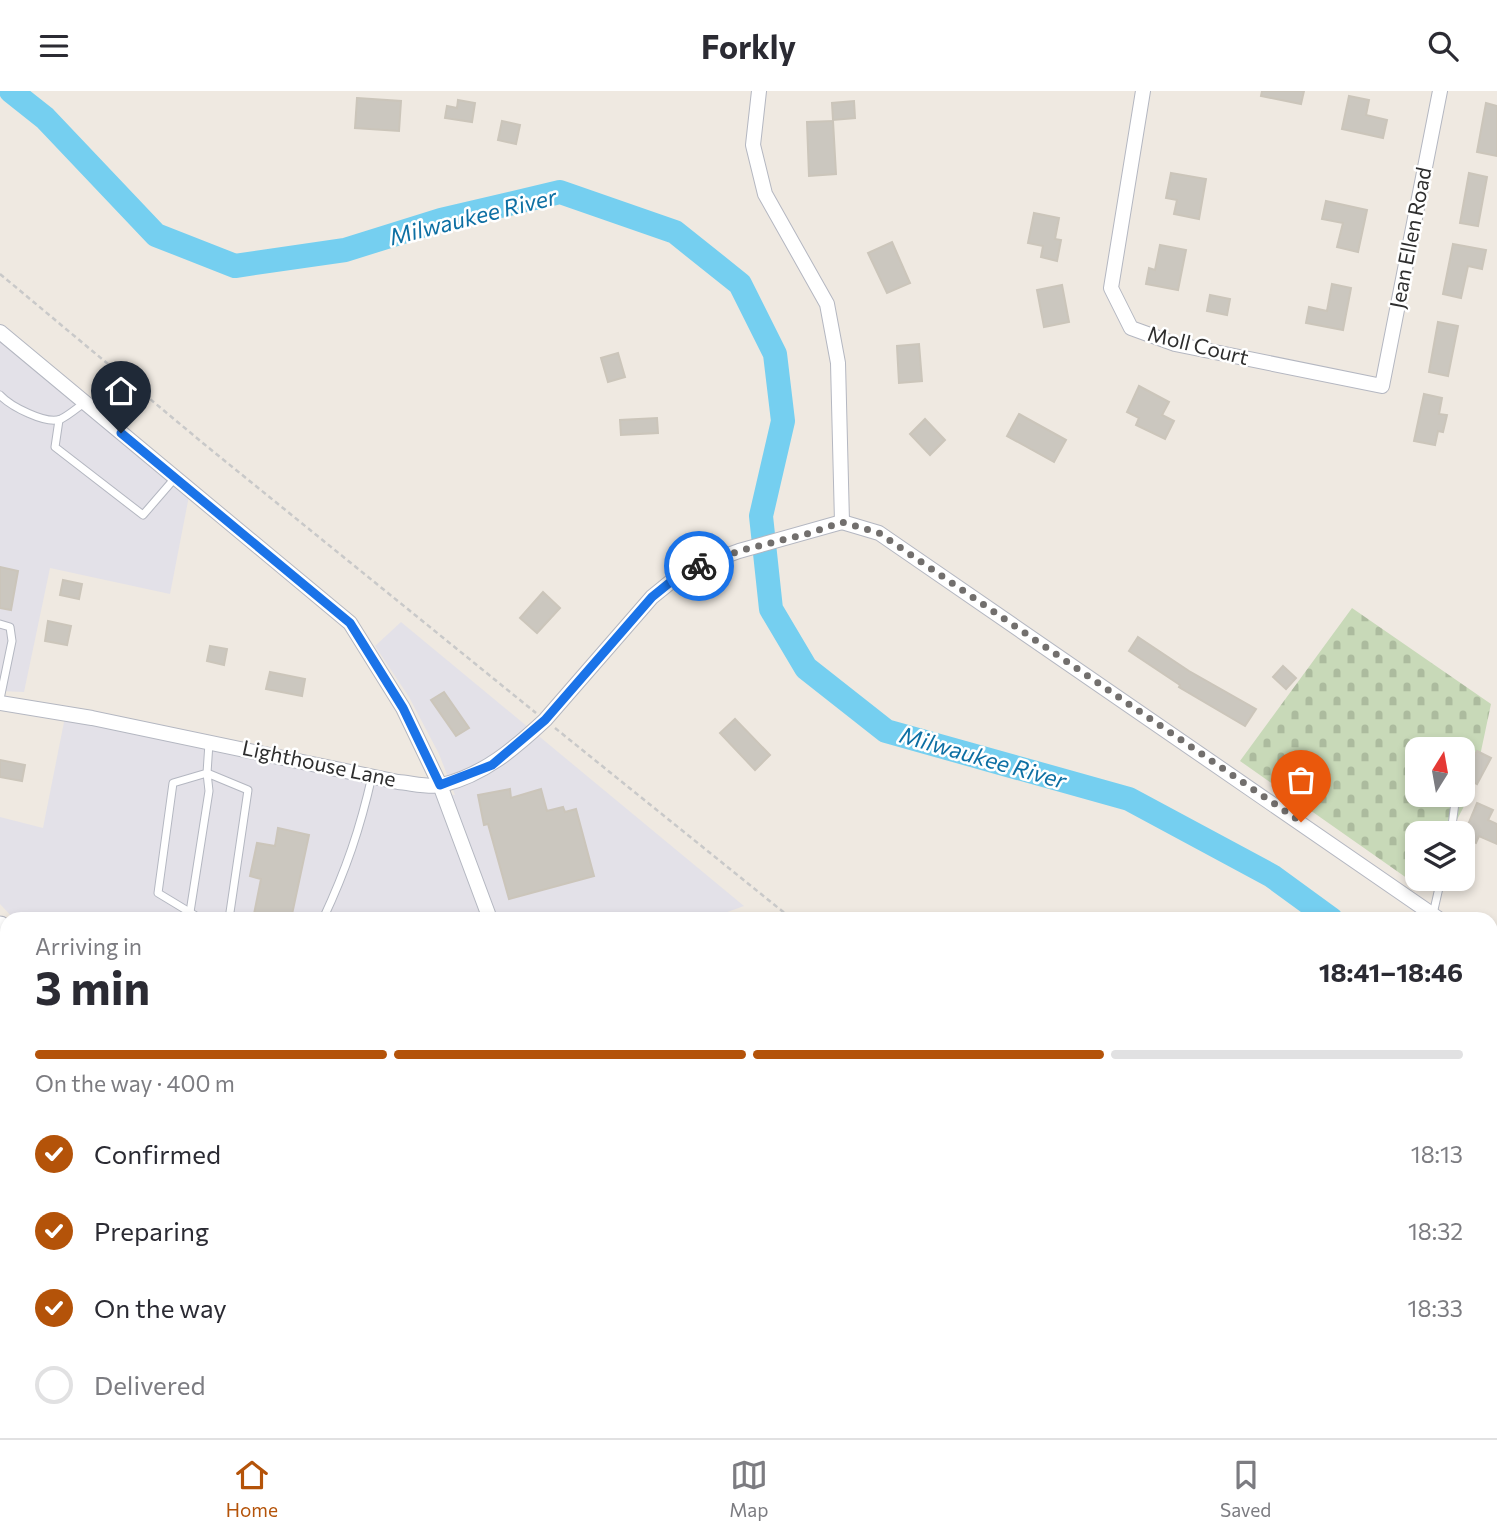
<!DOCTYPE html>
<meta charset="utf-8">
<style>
:root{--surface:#fff;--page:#f2f2f3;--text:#2b2b33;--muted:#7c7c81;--line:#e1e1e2;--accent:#b45309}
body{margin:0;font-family:Commissioner,sans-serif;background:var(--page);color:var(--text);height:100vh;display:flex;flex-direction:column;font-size:26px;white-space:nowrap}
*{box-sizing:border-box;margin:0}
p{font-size:23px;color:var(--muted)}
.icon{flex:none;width:38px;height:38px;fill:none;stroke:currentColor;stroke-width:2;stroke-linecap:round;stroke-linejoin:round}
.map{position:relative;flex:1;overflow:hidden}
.drawer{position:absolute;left:0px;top:821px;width:1498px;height:527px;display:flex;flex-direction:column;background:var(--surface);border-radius:21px 21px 0 0;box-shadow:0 4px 10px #0003}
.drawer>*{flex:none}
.needle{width:46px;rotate:11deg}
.fabs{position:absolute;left:1405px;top:646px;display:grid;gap:14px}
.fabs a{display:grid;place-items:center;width:70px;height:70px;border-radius:14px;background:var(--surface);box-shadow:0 4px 10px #0003;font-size:35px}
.pin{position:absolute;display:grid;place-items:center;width:60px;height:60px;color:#fff;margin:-72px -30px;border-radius:50% 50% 50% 0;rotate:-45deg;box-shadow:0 0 7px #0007}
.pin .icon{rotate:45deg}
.courier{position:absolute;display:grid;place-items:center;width:70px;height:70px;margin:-35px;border:5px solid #1a73e8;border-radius:50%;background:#fff;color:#222;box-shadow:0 2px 9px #0007}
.summary em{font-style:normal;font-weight:700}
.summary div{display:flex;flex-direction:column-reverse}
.summary{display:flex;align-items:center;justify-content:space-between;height:119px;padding:0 35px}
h1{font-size:46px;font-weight:700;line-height:52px}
.bar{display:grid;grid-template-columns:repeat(4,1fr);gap:10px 7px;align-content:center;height:84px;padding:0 35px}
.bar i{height:9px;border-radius:5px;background:var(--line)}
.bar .current{background:var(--accent)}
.bar p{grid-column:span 4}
ol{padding:0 35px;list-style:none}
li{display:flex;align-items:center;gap:21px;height:77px}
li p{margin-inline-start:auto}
li .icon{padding:7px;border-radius:50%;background:var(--accent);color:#fff;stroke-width:4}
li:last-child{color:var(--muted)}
li i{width:38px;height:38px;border:4px solid var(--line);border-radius:50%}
header{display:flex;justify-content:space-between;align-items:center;height:91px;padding:0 35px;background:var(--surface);font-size:32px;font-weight:700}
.tabs{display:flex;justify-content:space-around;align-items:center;height:98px;border-top:2px solid var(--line);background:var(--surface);font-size:19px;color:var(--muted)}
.tabs a{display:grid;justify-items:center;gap:4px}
.tabs .current{color:var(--accent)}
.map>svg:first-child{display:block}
.industrial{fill:#e3e1e8}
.forest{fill:url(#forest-crowns)}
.cemetery{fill:url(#cemetery-stones);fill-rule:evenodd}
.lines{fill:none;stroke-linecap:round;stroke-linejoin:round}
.river{stroke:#75cff0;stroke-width:24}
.building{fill:#cbc7bf;stroke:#cbc5ba;stroke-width:2}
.lane-casing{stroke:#b4b7c1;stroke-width:9}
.street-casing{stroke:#b4b7c1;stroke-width:16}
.secondary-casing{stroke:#b4b7c1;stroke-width:23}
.path{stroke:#c9c9c9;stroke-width:2.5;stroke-dasharray:5 3.5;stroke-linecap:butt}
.lane{stroke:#fff;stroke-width:7}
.street{stroke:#fff;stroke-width:14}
.secondary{stroke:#fff;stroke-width:21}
.done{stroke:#726f6d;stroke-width:7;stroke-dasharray:0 12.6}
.route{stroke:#1a73e8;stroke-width:9}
.labels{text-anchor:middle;stroke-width:5;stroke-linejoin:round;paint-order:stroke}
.street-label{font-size:21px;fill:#2e2e2e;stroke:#fff}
.water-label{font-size:23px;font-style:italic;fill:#0d6fa3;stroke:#fff}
</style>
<header><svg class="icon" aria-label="menu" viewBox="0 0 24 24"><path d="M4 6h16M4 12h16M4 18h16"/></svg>Forkly<svg class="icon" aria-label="search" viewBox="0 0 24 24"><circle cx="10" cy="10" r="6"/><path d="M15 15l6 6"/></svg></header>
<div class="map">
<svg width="1497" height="1347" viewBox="0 0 1497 1347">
<defs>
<pattern id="forest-crowns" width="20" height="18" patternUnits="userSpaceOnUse" patternTransform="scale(1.75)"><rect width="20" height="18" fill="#b6e59e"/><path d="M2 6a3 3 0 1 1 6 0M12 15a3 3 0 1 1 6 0" fill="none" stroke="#9dc588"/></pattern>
<pattern id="cemetery-stones" width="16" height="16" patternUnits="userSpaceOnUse" patternTransform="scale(1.75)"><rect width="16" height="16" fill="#c8d9b8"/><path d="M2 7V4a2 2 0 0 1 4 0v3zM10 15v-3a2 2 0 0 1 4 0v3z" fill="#acbb9e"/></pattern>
</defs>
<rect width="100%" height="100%" fill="#efe9e1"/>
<g class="industrial">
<polygon points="0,251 189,405 170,503 50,477 24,601 0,600"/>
<polygon points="401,531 744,815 708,828 14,828 0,813 0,726 43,737 65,626 392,697 455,704 439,663 409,606 375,555"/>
</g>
<g class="forest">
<polygon points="53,1340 244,1340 281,1347 47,1347"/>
<polygon points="314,1340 490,1340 496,1347 291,1347"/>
</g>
<path class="cemetery" d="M1352,517L1491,613L1473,698L1450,742H1418V788H1426L1421,797L1240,670ZM1418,658H1463V704H1418Z"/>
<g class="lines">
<g class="river">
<polyline points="11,0 45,27 156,144 235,175 345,159 441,129 560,101 675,141 740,193 775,263 783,330 761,425 771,518 806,577 886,640 1129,708 1272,785 1331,828"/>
<polyline points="1491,952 1497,957"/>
</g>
</g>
<g class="building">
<polygon points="1262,0 1304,0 1301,13 1261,5"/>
<polygon points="1349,5 1369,9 1366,24 1387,29 1383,47 1342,38"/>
<polygon points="357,7 401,10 399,40 355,37"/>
<polygon points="458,9 475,12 472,31 445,27 447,15 457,17"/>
<polygon points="854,10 855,27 833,29 832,12"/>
<polygon points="1486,12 1497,15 1497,65 1477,61"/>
<polygon points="502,30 520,34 516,53 498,49"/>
<polygon points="833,30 836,83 809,85 807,31"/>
<polygon points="1171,82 1206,88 1199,128 1174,123 1177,109 1166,107"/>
<polygon points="1469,82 1487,86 1478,135 1460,132"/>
<polygon points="1326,110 1367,119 1358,161 1337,156 1343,132 1322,128"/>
<polygon points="1034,122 1059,127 1055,148 1061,149 1057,170 1041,166 1043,155 1028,152"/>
<polygon points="892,151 910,192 887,202 868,162"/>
<polygon points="1453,153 1486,159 1482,178 1468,175 1461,207 1443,203"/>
<polygon points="1160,154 1186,159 1178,199 1146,193 1149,177 1155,179"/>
<polygon points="1332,193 1351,197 1343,239 1306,232 1309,216 1327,220"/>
<polygon points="1062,194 1069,231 1044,236 1037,199"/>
<polygon points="1210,204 1230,208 1227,224 1207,220"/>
<polygon points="1438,231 1458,235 1448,285 1429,281"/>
<polygon points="919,253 922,290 899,292 897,255"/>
<polygon points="618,262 625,286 608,291 601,267"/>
<polygon points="1139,295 1169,311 1162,324 1174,330 1165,348 1136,334 1139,327 1127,321"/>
<polygon points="1424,303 1442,307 1439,323 1447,324 1443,341 1438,340 1435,354 1414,350"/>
<polygon points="1019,323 1066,349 1054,371 1007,345"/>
<polygon points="657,327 658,342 621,344 620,329"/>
<polygon points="925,328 945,349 930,364 910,343"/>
<polygon points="0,476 18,480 11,519 0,517"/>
<polygon points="63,489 82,493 79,508 60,504"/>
<polygon points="543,501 560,517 537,542 520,527"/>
<polygon points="48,530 71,535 67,554 45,550"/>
<polygon points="1138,546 1189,580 1256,618 1245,635 1179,596 1180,594 1129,560"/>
<polygon points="210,555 227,558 224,574 207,570"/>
<polygon points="1283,575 1296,587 1286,598 1273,586"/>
<polygon points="270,581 305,588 302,605 266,598"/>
<polygon points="444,601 469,637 456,645 431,609"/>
<polygon points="735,628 770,664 755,679 720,642"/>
<polygon points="1477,660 1491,667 1477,693 1463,685"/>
<polygon points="0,669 25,674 22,690 0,686"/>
<polygon points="510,698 511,707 541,698 547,720 563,716 565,721 576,718 594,785 509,808 488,733 484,734 478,704"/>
<polygon points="1477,712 1493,719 1488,729 1497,733 1497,753 1479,745 1476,752 1463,746"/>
<polygon points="278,737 309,744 291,828 253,828 261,788 250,785 257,752 275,755"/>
</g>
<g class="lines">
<defs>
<g id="lane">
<path d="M0,304C10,315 46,334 61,328C69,324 77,317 84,312"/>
<polyline points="59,329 55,356 143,424 175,387"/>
<polyline points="0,533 10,536 12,550 0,608"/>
<polyline points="1451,742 1456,704"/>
<polyline points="190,821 209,700 207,682 248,699 229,828"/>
<polyline points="1433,823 1441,788"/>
<polyline points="201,828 158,802 173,692 207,682 209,652"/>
<path d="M323,828C346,779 360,738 372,685"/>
</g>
<g id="street">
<polyline points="759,0 753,54 765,103 827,213 838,272 842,431"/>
<polyline points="1143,0 1111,197 1131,237 1175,253 1382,295 1440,0"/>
<polyline points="0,241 350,532 403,617 440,694 490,828"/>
<polyline points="842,431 879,442 1439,828"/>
<path d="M0,612L92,627L398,691C411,692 430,697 442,694C484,684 515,657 545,629L652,506L684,480L739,460L842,431"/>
<polyline points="1491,864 1497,868"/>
<polyline points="672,1340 674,1347"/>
</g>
<g id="secondary">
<polyline points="0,836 7,843"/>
<polyline points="0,865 7,872"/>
<polyline points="503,1340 509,1347"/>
</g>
</defs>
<use href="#lane" class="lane-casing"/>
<use href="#street" class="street-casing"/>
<use href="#secondary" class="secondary-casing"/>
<g class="path">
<polyline points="0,183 204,353 536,622"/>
<polyline points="555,637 792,828"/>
<polyline points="1425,1340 1433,1347"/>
</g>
<use href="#lane" class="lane"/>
<use href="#street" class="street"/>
<use href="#secondary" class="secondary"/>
</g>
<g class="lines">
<polyline class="done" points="699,475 739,460 810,442 842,431 879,442 1301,731"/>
<polyline class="route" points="121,342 350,532 403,617 440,694 492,674 545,629 652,506 684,480 699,475"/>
</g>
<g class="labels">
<g class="street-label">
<text transform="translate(1411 147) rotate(-79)" y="7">Jean Ellen Road</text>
<text transform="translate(1198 255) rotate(14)" y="7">Moll Court</text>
<text transform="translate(319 673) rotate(12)" y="7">Lighthouse Lane</text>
</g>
<g class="water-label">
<text transform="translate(473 126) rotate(-14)" y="8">Milwaukee River</text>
<text transform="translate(983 667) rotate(16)" y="8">Milwaukee River</text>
</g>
</g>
</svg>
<div class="fabs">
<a><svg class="needle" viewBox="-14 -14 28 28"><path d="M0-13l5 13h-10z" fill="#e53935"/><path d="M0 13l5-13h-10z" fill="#7c7c81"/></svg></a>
<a><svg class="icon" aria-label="layers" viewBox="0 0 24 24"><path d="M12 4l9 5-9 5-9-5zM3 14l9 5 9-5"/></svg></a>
</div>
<div class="pin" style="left:1301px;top:731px;background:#ea580c"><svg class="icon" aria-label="bag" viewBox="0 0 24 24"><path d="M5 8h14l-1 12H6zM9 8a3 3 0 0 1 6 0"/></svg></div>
<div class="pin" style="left:121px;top:342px;background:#1f2937"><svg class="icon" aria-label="home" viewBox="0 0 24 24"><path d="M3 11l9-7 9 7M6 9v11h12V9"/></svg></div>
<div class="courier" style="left:699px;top:475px"><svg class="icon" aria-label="bike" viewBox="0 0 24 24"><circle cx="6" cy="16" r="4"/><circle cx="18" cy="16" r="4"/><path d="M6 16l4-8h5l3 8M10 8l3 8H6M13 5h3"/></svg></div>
<section class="drawer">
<div class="summary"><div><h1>3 min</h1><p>Arriving in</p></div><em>18:41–18:46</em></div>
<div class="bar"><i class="current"></i><i class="current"></i><i class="current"></i><i></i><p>On the way · 400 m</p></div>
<ol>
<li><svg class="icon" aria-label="check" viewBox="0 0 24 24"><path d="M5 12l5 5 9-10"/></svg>Confirmed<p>18:13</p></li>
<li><svg class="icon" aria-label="check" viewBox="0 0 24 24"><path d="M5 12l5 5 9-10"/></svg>Preparing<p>18:32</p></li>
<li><svg class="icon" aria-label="check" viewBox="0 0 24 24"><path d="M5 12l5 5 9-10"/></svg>On the way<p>18:33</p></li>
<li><i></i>Delivered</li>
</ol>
</section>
</div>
<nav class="tabs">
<a class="current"><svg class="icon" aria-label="home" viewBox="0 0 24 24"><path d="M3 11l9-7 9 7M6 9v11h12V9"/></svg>Home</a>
<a><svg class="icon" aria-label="map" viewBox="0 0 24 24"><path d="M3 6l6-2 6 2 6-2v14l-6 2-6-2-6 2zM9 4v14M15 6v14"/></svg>Map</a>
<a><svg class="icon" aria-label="saved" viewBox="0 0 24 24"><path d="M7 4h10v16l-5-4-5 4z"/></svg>Saved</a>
</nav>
